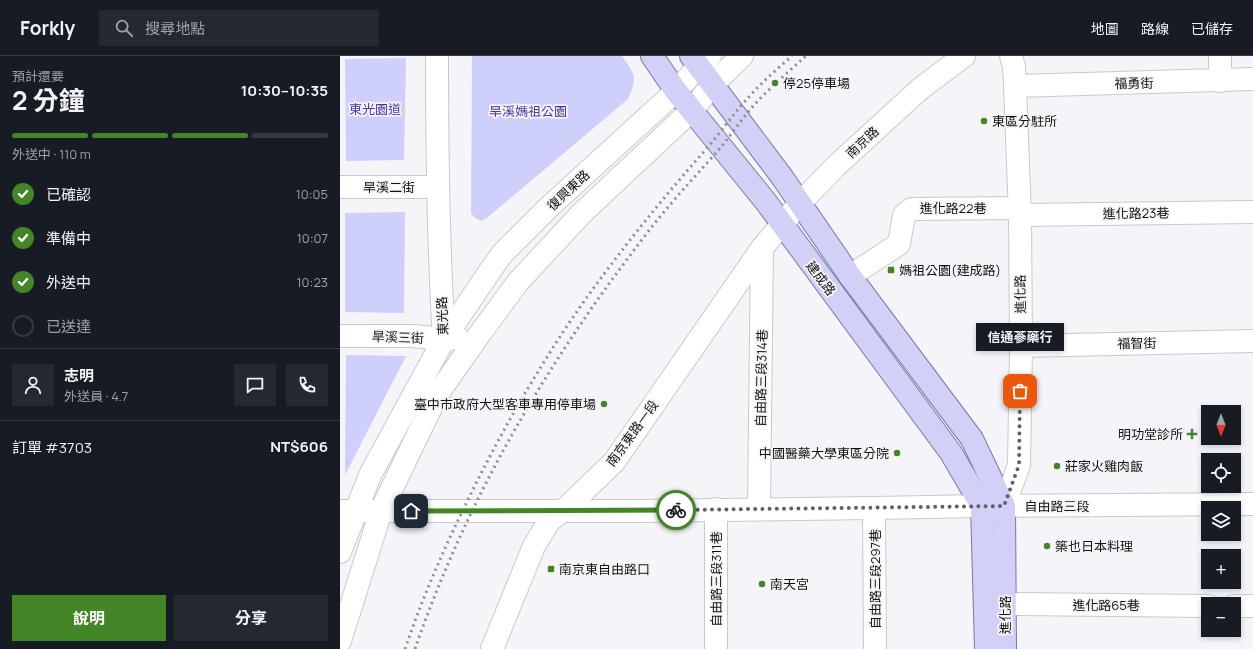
<!DOCTYPE html>
<html lang="zh-TW">
<meta charset="utf-8">
<style>
:root{--surface:#171b24;--page:#242831;--text:#f1f3f6;--muted:#9ea1a6;--line:#363941;--accent:#448527}
body{margin:0;font-family:Manrope,"Noto Sans TC",sans-serif;background:var(--page);color:var(--text);height:100vh;display:flex;flex-direction:column;font-size:15px;white-space:nowrap}
*{box-sizing:border-box;margin:0}
p{font-size:13px;color:var(--muted)}
.icon{flex:none;width:22px;height:22px;fill:none;stroke:currentColor;stroke-width:2;stroke-linecap:round;stroke-linejoin:round}
.map{position:relative;flex:1;overflow:hidden}
.drawer{display:flex;flex-direction:column;background:var(--surface);width:340px}
.drawer>*{flex:none}
.needle{width:26px;rotate:180deg}
.fabs{position:absolute;left:861px;top:349px;display:grid;gap:8px}
.fabs a{display:grid;place-items:center;width:40px;height:40px;border-radius:0px;background:var(--surface);box-shadow:0 2px 6px #0003;font-size:20px}
.pin{position:absolute;display:grid;place-items:center;width:34px;height:34px;color:#fff;margin:-17px;border-radius:8px;box-shadow:0 2px 6px #0006}
.courier{position:absolute;display:grid;place-items:center;width:40px;height:40px;margin:-20px;border:3px solid #448527;border-radius:50%;background:#fff;color:#222;box-shadow:0 1px 5px #0007}
.bubble{position:absolute;height:28px;border-radius:0px;background:var(--surface);box-shadow:0 2px 6px #0003;font-size:13px;font-weight:700;line-height:28px;text-align:center}
.overview em{font-style:normal;font-weight:700}
.overview div{display:flex;flex-direction:column-reverse}
.overview{display:flex;align-items:center;justify-content:space-between;height:68px;padding:0 12px}
h1{font-size:26px;font-weight:700;line-height:30px}
.bar{display:grid;grid-template-columns:repeat(4,1fr);gap:6px 4px;align-content:center;height:48px;padding:0 12px}
.bar i{height:5px;border-radius:3px;background:var(--line)}
.bar .on{background:var(--accent)}
.bar p{grid-column:span 4}
.line{display:flex;align-items:center;gap:10px;padding:0 12px;border-top:1px solid var(--line)}
.line div{flex:1}
.round{display:grid;place-items:center;flex:none;width:42px;height:42px;border-radius:0px;background:var(--page)}
ol{padding:0 12px;list-style:none}
li{display:flex;align-items:center;gap:12px;height:44px}
li p{margin-inline-start:auto}
li .icon{padding:4px;border-radius:50%;background:var(--accent);color:#fff;stroke-width:4}
li:last-child{color:var(--muted)}
li i{width:22px;height:22px;border:2px solid var(--line);border-radius:50%}
.action{display:flex;gap:8px;margin-top:auto;padding:8px 12px}
.action a{flex:1;height:46px;border-radius:0px;background:var(--accent);color:#fff;font-size:16px;font-weight:700;line-height:46px;text-align:center}
.action a+a{background:var(--page);color:var(--text)}
header{display:flex;align-items:center;gap:24px;box-sizing:border-box;height:56px;padding:0 20px;background:var(--surface);border-bottom:1px solid var(--line)}
header strong{font-size:19px}
nav{display:flex;gap:22px;margin-inline-start:auto;font-size:14px}
.search{width:280px;height:36px;background:var(--page);display:flex;align-items:center;gap:10px;box-sizing:border-box;padding:0 14px;border-radius:0px;color:var(--muted);font-size:15px}
main{display:flex;flex:1;min-height:0}
.map>svg:first-child{display:block}
.green{fill:#cfcffc}
.lines{fill:none;stroke-linecap:round;stroke-linejoin:round}
.minor-casing{stroke:#c9c9cd;stroke-width:24}
.major-casing{stroke:#7a79a3;stroke-width:24}
.minor{stroke:#fff;stroke-width:22}
.major{stroke:#d1d0f6;stroke-width:22}
.rail{stroke:#8d8d90;stroke-width:3;stroke-dasharray:2 4;stroke-linecap:butt}
.done{stroke:#616164;stroke-width:4;stroke-dasharray:0 7.2}
.route{stroke:#448527;stroke-width:5}
.poi-dot{fill:#448527;stroke:#f5f5f9;stroke-width:1.5}
.labels{text-anchor:middle;stroke-width:3.5;stroke-linejoin:round;paint-order:stroke}
.poi-label{font-size:13px;fill:#121213;stroke:#f5f5f9;text-anchor:start}
.street-label{font-size:13px;fill:#121213;stroke:#f5f5f9}
.park-label{font-size:13px;fill:#4b3a9e;stroke:#f5f5f9}
</style>
<header>
<strong>Forkly</strong>
<div class="search"><svg class="icon" aria-label="search" viewBox="0 0 24 24"><circle cx="10" cy="10" r="6"/><path d="M15 15l6 6"/></svg>搜尋地點</div>
<nav><a>地圖</a><a>路線</a><a>已儲存</a></nav>
</header>
<main>
<section class="drawer">
<div class="overview"><div><h1>2 分鐘</h1><p>預計還要</p></div><em>10:30–10:35</em></div>
<div class="bar"><i class="on"></i><i class="on"></i><i class="on"></i><i></i><p>外送中 · 110 m</p></div>
<ol>
<li><svg class="icon" aria-label="check" viewBox="0 0 24 24"><path d="M5 12l5 5 9-10"/></svg>已確認<p>10:05</p></li>
<li><svg class="icon" aria-label="check" viewBox="0 0 24 24"><path d="M5 12l5 5 9-10"/></svg>準備中<p>10:07</p></li>
<li><svg class="icon" aria-label="check" viewBox="0 0 24 24"><path d="M5 12l5 5 9-10"/></svg>外送中<p>10:23</p></li>
<li><i></i>已送達</li>
</ol>
<div class="line" style="height:72px"><a class="round"><svg class="icon" aria-label="person" viewBox="0 0 24 24"><circle cx="12" cy="8" r="4"/><path d="M4 21q1-7 8-7t8 7"/></svg></a><div><b>志明</b><p>外送員 · 4.7</p></div><a class="round"><svg class="icon" aria-label="chat" viewBox="0 0 24 24"><path d="M4 5h16v11H9l-5 4z"/></svg></a><a class="round"><svg class="icon" aria-label="phone" viewBox="0 0 24 24"><path d="M5 4h4l2 5-3 2q2 4 5 5l2-3 5 2v4C11 20 4 13 5 4z"/></svg></a></div>
<div class="line" style="height:52px"><div>訂單 #3703</div><b>NT$606</b></div>
<div class="action"><a>說明</a><a>分享</a></div>
</section>
<div class="map">
<svg width="913" height="593" viewBox="0 0 913 593">
<rect width="100%" height="100%" fill="#f5f5f9"/>
<g class="green">
<path d="M132,0H282C295,19 298,20 288,43L147,162L141,165L135,162L131,157Z"/>
<polygon points="66,2 64,104 6,105 5,3"/>
<polygon points="65,156 64,257 5,256 5,157"/>
<polygon points="6,299 66,300 5,419"/>
</g>
<g class="lines">
<defs>
<g id="minor">
<path d="M97,0C97,95 98,189 104,283"/>
<polyline points="880,0 880,25"/>
<polyline points="675,30 913,23"/>
<polyline points="0,131 97,131"/>
<polyline points="680,159 913,156"/>
<polyline points="510,220 559,188 564,159 571,153 680,152"/>
<polyline points="0,280 72,280 104,283 118,282"/>
<polyline points="681,290 913,285"/>
<polyline points="664,450 679,409 681,290 680,159 675,30 674,11 671,0"/>
<polyline points="419,452 422,192"/>
<polyline points="534,452 535,593"/>
<polyline points="0,455 300,455 534,452 642,450 913,448"/>
<polyline points="0,496 30,419 104,283 152,212 162,198 209,151 336,35 359,10 370,0"/>
<polyline points="664,548 868,550"/>
<polyline points="894,550 913,550"/>
<polyline points="0,585 41,455 97,339 139,279 178,226 242,157 352,54 373,28 402,0"/>
<polyline points="152,593 194,490 210,464 224,454 274,406 422,192 460,147 496,110 580,33 624,0"/>
<polyline points="376,593 376,453"/>
</g>
<g id="major">
<polyline points="312,0 336,35 426,146 611,397 642,450 646,593"/>
<polyline points="351,0 442,121 510,220 632,383 664,450 665,593"/>
</g>
</defs>
<use href="#minor" class="minor-casing"/>
<use href="#major" class="major-casing"/>
<use href="#minor" class="minor"/>
<use href="#major" class="major"/>
<g class="rail">
<path d="M65,593C81,546 101,499 123,454C153,391 187,331 225,273C268,209 316,150 367,92C381,76 393,58 408,42C421,27 437,13 452,0"/>
<path d="M75,593C126,445 206,308 301,185C324,154 350,126 376,97C389,82 400,65 414,49C430,32 449,15 466,0"/>
</g>
</g>
<g class="lines">
<polyline class="done" points="336,454 664,450 679,409 680,335"/>
<polyline class="route" points="71,455 336,454"/>
</g>
<g class="poi-dot">
<circle cx="435" cy="27" r="4"/>
<circle cx="644" cy="65" r="4"/>
<rect x="547" y="210" width="8" height="8" rx="2"/>
<circle cx="264" cy="348" r="4"/>
<path d="M850 372h4v4h4v4h-4v4h-4v-4h-4v-4h4z"/>
<circle cx="557" cy="397" r="4"/>
<circle cx="717" cy="410" r="4"/>
<circle cx="707" cy="490" r="4"/>
<rect x="207" y="509" width="8" height="8" rx="2"/>
<circle cx="422" cy="528" r="4"/>
</g>
<g class="labels">
<g class="poi-label">
<text x="443" y="32">停25停車場</text>
<text x="652" y="70">東區分駐所</text>
<text x="559" y="219">媽祖公園(建成路)</text>
<text x="256" y="353" text-anchor="end">臺中市政府大型客車專用停車場</text>
<text x="843" y="383" text-anchor="end">明功堂診所</text>
<text x="549" y="402" text-anchor="end">中國醫藥大學東區分院</text>
<text x="725" y="415">莊家火雞肉飯</text>
<text x="715" y="495">築也日本料理</text>
<text x="219" y="518">南京東自由路口</text>
<text x="430" y="533">南天宮</text>
</g>
<g class="street-label">
<text transform="translate(794 27) rotate(-1)" y="5">福勇街</text>
<text transform="translate(522 86) rotate(-43)" y="5">南京路</text>
<text x="49" y="136">旱溪二街</text>
<text transform="translate(228 134) rotate(-43)" y="5">復興東路</text>
<text x="613" y="157">進化路22巷</text>
<text transform="translate(796 157) rotate(-1)" y="5">進化路23巷</text>
<text transform="translate(481 222) rotate(53)" y="5">建成路</text>
<text transform="translate(680 238) rotate(-91)" y="5">進化路</text>
<text transform="translate(102 260) rotate(-92)" y="5">東光路</text>
<text transform="translate(58 281) rotate(2)" y="5">旱溪三街</text>
<text transform="translate(797 287) rotate(-1)" y="5">福智街</text>
<text transform="translate(421 322) rotate(-89)" y="5">自由路三段314巷</text>
<text transform="translate(292 377) rotate(-54)" y="5">南京東路一段</text>
<text x="717" y="455">自由路三段</text>
<text transform="translate(376 523) rotate(-90)" y="5">自由路三段311巷</text>
<text transform="translate(535 523) rotate(-90)" y="5">自由路三段297巷</text>
<text x="766" y="554">進化路65巷</text>
<text transform="translate(665 559) rotate(-90)" y="5">進化路</text>
</g>
<g class="park-label">
<text x="35" y="58">東光園道</text>
<text x="188" y="60">旱溪媽祖公園</text>
</g>
</g>
</svg>
<div class="fabs">
<a><svg class="needle" viewBox="-14 -14 28 28"><path d="M0-13l5 13h-10z" fill="#e53935"/><path d="M0 13l5-13h-10z" fill="#9ea1a6"/></svg></a>
<a><svg class="icon" aria-label="locate" viewBox="0 0 24 24"><circle cx="12" cy="12" r="6"/><path d="M12 2v4M12 18v4M2 12h4M18 12h4"/></svg></a>
<a><svg class="icon" aria-label="layers" viewBox="0 0 24 24"><path d="M12 4l9 5-9 5-9-5zM3 14l9 5 9-5"/></svg></a>
<a>+</a>
<a>−</a>
</div>
<div class="pin" style="left:680px;top:335px;background:#ea580c"><svg class="icon" aria-label="bag" viewBox="0 0 24 24"><path d="M5 8h14l-1 12H6zM9 8a3 3 0 0 1 6 0"/></svg></div>
<div class="pin" style="left:71px;top:455px;background:#1f2937"><svg class="icon" aria-label="home" viewBox="0 0 24 24"><path d="M3 11l9-7 9 7M6 9v11h12V9"/></svg></div>
<div class="courier" style="left:336px;top:454px"><svg class="icon" aria-label="bike" viewBox="0 0 24 24"><circle cx="6" cy="16" r="4"/><circle cx="18" cy="16" r="4"/><path d="M6 16l4-8h5l3 8M10 8l3 8H6M13 5h3"/></svg></div>
<div class="bubble" style="left:636px;top:267px;width:88px">信通蔘藥行</div>
</div>
</main>
